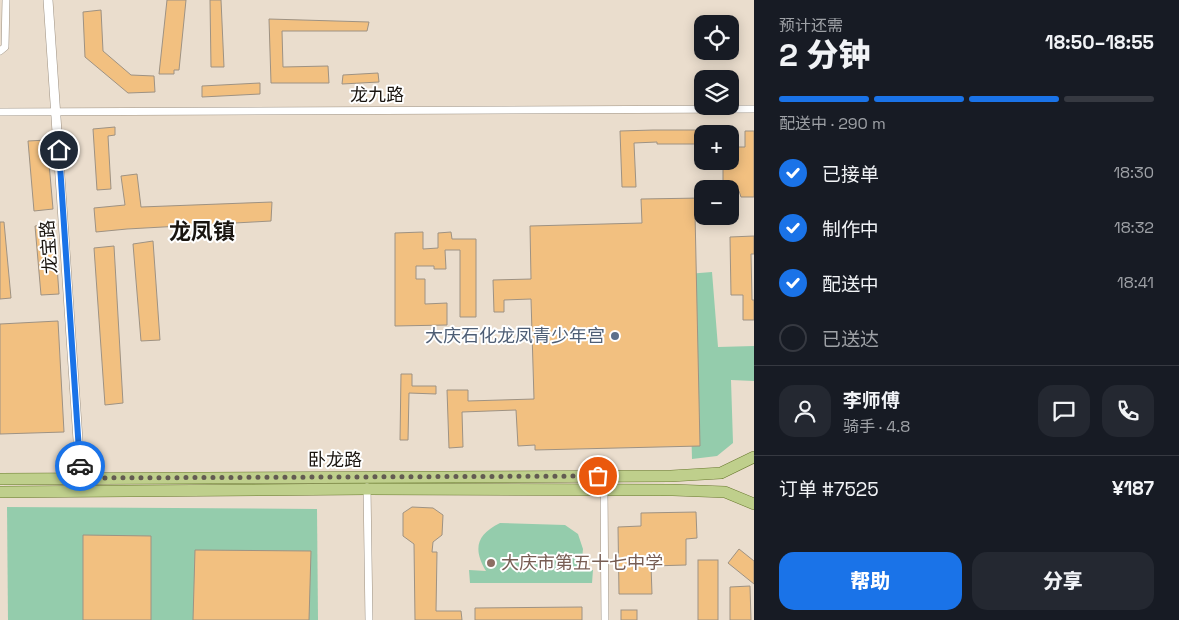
<!DOCTYPE html>
<html lang="zh">
<meta charset="utf-8">
<style>
:root{--surface:#171b24;--page:#242831;--text:#f1f3f6;--muted:#9ea1a6;--line:#363941;--accent:#1a73e8}
body{margin:0;font-family:"Space Grotesk","Noto Sans SC",sans-serif;background:var(--page);color:var(--text);height:100vh;display:flex;flex-direction:column;font-size:19px;white-space:nowrap}
*{box-sizing:border-box;margin:0}
p{font-size:16px;color:var(--muted)}
.icon{flex:none;width:28px;height:28px;fill:none;stroke:currentColor;stroke-width:2;stroke-linecap:round;stroke-linejoin:round}
.map{position:relative;flex:1;overflow:hidden}
.side{display:flex;flex-direction:column;background:var(--surface);width:425px}
.side>*{flex:none}
.controls{position:absolute;left:694px;top:15px;display:grid;gap:10px}
.controls a{display:grid;place-items:center;width:45px;height:45px;border-radius:10px;background:var(--surface);box-shadow:0 2px 12px #0003;font-size:25px}
.pin{position:absolute;display:grid;place-items:center;width:42px;height:42px;color:#fff;margin:-21px;border:2px solid #fff;border-radius:50%;box-shadow:0 1px 5px #0007}
.courier{position:absolute;display:grid;place-items:center;width:50px;height:50px;margin:-25px;border:4px solid #1a73e8;border-radius:50%;background:#fff;color:#222;box-shadow:0 1px 6px #0007}
.summary em{font-style:normal;font-weight:800}
.summary div{display:flex;flex-direction:column-reverse}
.summary{display:flex;align-items:center;justify-content:space-between;height:85px;padding:0 25px}
h1{font-size:32px;font-weight:800;line-height:38px}
.bar{display:grid;grid-template-columns:repeat(4,1fr);gap:8px 5px;align-content:center;height:60px;padding:0 25px}
.bar i{height:6px;border-radius:4px;background:var(--line)}
.bar .current{background:var(--accent)}
.bar p{grid-column:span 4}
.line{display:flex;align-items:center;gap:12px;padding:0 25px;border-top:1px solid var(--line)}
.line div{flex:1}
.round{display:grid;place-items:center;flex:none;width:52px;height:52px;border-radius:15px;background:var(--page)}
ol{padding:0 25px;list-style:none}
li{display:flex;align-items:center;gap:15px;height:55px}
li p{margin-inline-start:auto}
li .icon{padding:5px;border-radius:50%;background:var(--accent);color:#fff;stroke-width:4}
li:last-child{color:var(--muted)}
li i{width:28px;height:28px;border:2px solid var(--line);border-radius:50%}
.button{display:flex;gap:10px;margin-top:auto;padding:10px 25px}
.button a{flex:1;height:58px;border-radius:15px;background:var(--accent);color:#fff;font-size:20px;font-weight:800;line-height:58px;text-align:center}
.button a+a{background:var(--page);color:var(--text)}
main{display:flex;flex:1;min-height:0}
.map>svg:first-child{display:block}
.green{fill:#94ccac}
.building{fill:#f2c080;stroke:#9e9283}
.lines{fill:none;stroke-linecap:round;stroke-linejoin:round}
.minor-casing{stroke:#9d9182;stroke-width:8}
.tertiary-casing{stroke:#9d9182;stroke-width:10}
.primary-casing{stroke:#69792f;stroke-width:12}
.minor{stroke:#fff;stroke-width:7}
.tertiary{stroke:#fff;stroke-width:9}
.primary{stroke:#bfcf8c;stroke-width:11}
.done{stroke:#635b52;stroke-width:5;stroke-dasharray:0 9}
.route{stroke:#1a73e8;stroke-width:6}
.service-dot{fill:#5c6f8a;stroke:#fff;stroke-width:2}
.education-dot{fill:#8d6e63;stroke:#fff;stroke-width:2}
.labels{text-anchor:middle;stroke-width:4;stroke-linejoin:round;paint-order:stroke}
.street-label{font-size:18px;fill:#1a1510;stroke:#fff}
.service-label{font-size:18px;fill:#4e5e75;stroke:#fff;text-anchor:end}
.education-label{font-size:18px;fill:#785e54;stroke:#fff;text-anchor:start}
.district-label{font-size:22px;font-weight:bold;fill:#1a1510;stroke:#fff}
</style>
<main>
<div class="map">
<svg width="754" height="620" viewBox="0 0 754 620">
<rect width="100%" height="100%" fill="#eaddcd"/>
<g class="green">
<polygon points="712,272 718,347 754,346 754,381 731,380 733,443 717,456 692,459 687,274"/>
<polygon points="7,507 317,509 318,620 8,620"/>
<path d="M500,523L565,525L578,534L583,549L582,560L576,571L593,570L592,583H470L469,570L486,571C473,549 476,535 500,523Z"/>
</g>
<g class="building">
<polygon points="167,0 186,0 179,70 174,70 174,74 159,74"/>
<polygon points="210,0 221,0 224,67 211,67"/>
<polygon points="101,10 103,51 131,75 154,76 155,92 128,93 85,57 83,12"/>
<polygon points="269,19 369,22 367,31 282,31 283,67 328,66 329,83 271,83"/>
<polygon points="378,73 379,82 342,84 343,75"/>
<polygon points="260,83 260,94 202,97 202,86"/>
<polygon points="115,127 115,135 108,136 111,189 97,190 93,129"/>
<polygon points="653,130 702,130 702,144 657,144 657,142 634,143 636,187 622,187 620,131"/>
<polygon points="745,131 754,131 754,197 741,197 739,191 730,191 730,189 723,189 723,161 730,161 730,147 745,147"/>
<polygon points="47,140 53,209 34,211 28,141"/>
<polygon points="137,174 141,207 272,202 271,221 127,229 96,232 94,208 125,205 121,176"/>
<polygon points="702,198 702,213 695,213 700,446 535,450 535,445 518,446 516,410 462,412 463,447 449,448 447,390 468,390 468,401 534,399 531,299 504,300 504,312 494,312 493,280 531,279 530,226 642,223 641,199"/>
<polygon points="0,222 4,222 11,298 0,299"/>
<polygon points="54,224 59,294 41,295 35,226"/>
<polygon points="423,232 423,249 438,248 438,233 451,232 452,239 476,239 476,317 460,317 460,250 445,250 446,269 434,269 434,266 416,266 416,279 425,279 425,304 447,303 447,325 395,326 395,233"/>
<polygon points="754,236 754,254 751,254 752,300 754,300 754,320 743,320 743,295 731,295 730,237"/>
<polygon points="153,241 160,340 141,341 133,244"/>
<polygon points="114,246 123,403 105,405 94,248"/>
<polygon points="58,321 64,432 0,434 0,324"/>
<polygon points="401,374 412,374 412,386 436,386 436,394 409,393 408,440 400,440"/>
<polygon points="412,507 433,508 443,515 442,535 433,542 432,552 437,552 436,611 461,611 462,620 415,620 414,544 403,536 403,513"/>
<polygon points="696,512 697,538 686,539 686,565 651,566 652,594 619,594 618,527 641,526 641,513"/>
<polygon points="83,535 151,536 151,620 83,620"/>
<polygon points="739,549 754,561 754,584 728,563"/>
<polygon points="195,550 311,551 309,620 193,620"/>
<rect x="698" y="560" width="20" height="60"/>
<polygon points="750,586 751,620 730,620 730,587"/>
<polygon points="582,607 582,620 475,620 475,608"/>
<rect x="621" y="610" width="16" height="10"/>
</g>
<g class="lines">
<defs>
<g id="minor">
<polyline points="0,51 5,47 6,0"/>
<polyline points="0,112 754,109"/>
<polyline points="367,487 369,620"/>
<polyline points="604,489 605,620"/>
</g>
<polyline id="tertiary" points="48,0 81,484"/>
<g id="primary">
<polyline points="0,479 671,476 721,473 754,457"/>
<polyline points="0,492 367,489 673,490 725,492 754,504"/>
</g>
</defs>
<use href="#minor" class="minor-casing"/>
<use href="#tertiary" class="tertiary-casing"/>
<use href="#primary" class="primary-casing"/>
<use href="#minor" class="minor"/>
<use href="#tertiary" class="tertiary"/>
<use href="#primary" class="primary"/>
</g>
<g class="lines">
<polyline class="done" points="80,466 81,478 598,476"/>
<polyline class="route" points="59,150 80,466"/>
</g>
<circle class="service-dot" cx="615" cy="336" r="5"/>
<circle class="education-dot" cx="491" cy="563" r="5"/>
<g class="labels">
<g class="street-label">
<text x="377" y="101">龙九路</text>
<text transform="translate(49 247) rotate(-94)" y="6">龙宝路</text>
<text x="335" y="466">卧龙路</text>
</g>
<g class="service-label">
<text x="605" y="342">大庆石化龙凤青少年宫</text>
</g>
<g class="education-label">
<text x="501" y="569">大庆市第五十七中学</text>
</g>
<g class="district-label">
<text x="202" y="239">龙凤镇</text>
</g>
</g>
</svg>
<div class="controls">
<a><svg class="icon" aria-label="locate" viewBox="0 0 24 24"><circle cx="12" cy="12" r="6"/><path d="M12 2v4M12 18v4M2 12h4M18 12h4"/></svg></a>
<a><svg class="icon" aria-label="layers" viewBox="0 0 24 24"><path d="M12 4l9 5-9 5-9-5zM3 14l9 5 9-5"/></svg></a>
<a>+</a>
<a>−</a>
</div>
<div class="pin" style="left:598px;top:476px;background:#ea580c"><svg class="icon" aria-label="bag" viewBox="0 0 24 24"><path d="M5 8h14l-1 12H6zM9 8a3 3 0 0 1 6 0"/></svg></div>
<div class="pin" style="left:59px;top:150px;background:#1f2937"><svg class="icon" aria-label="home" viewBox="0 0 24 24"><path d="M3 11l9-7 9 7M6 9v11h12V9"/></svg></div>
<div class="courier" style="left:80px;top:466px"><svg class="icon" aria-label="car" viewBox="0 0 24 24"><path d="M5 17H2v-5l4-1 3-4h7l3 4 3 1v5h-3M9 17h6M6 11h13"/><circle cx="7" cy="17" r="2"/><circle cx="17" cy="17" r="2"/></svg></div>
</div>
<section class="side">
<div class="summary"><div><h1>2 分钟</h1><p>预计还需</p></div><em>18:50–18:55</em></div>
<div class="bar"><i class="current"></i><i class="current"></i><i class="current"></i><i></i><p>配送中 · 290 m</p></div>
<ol>
<li><svg class="icon" aria-label="check" viewBox="0 0 24 24"><path d="M5 12l5 5 9-10"/></svg>已接单<p>18:30</p></li>
<li><svg class="icon" aria-label="check" viewBox="0 0 24 24"><path d="M5 12l5 5 9-10"/></svg>制作中<p>18:32</p></li>
<li><svg class="icon" aria-label="check" viewBox="0 0 24 24"><path d="M5 12l5 5 9-10"/></svg>配送中<p>18:41</p></li>
<li><i></i>已送达</li>
</ol>
<div class="line" style="height:90px"><a class="round"><svg class="icon" aria-label="person" viewBox="0 0 24 24"><circle cx="12" cy="8" r="4"/><path d="M4 21q1-7 8-7t8 7"/></svg></a><div><b>李师傅</b><p>骑手 · 4.8</p></div><a class="round"><svg class="icon" aria-label="chat" viewBox="0 0 24 24"><path d="M4 5h16v11H9l-5 4z"/></svg></a><a class="round"><svg class="icon" aria-label="phone" viewBox="0 0 24 24"><path d="M5 4h4l2 5-3 2q2 4 5 5l2-3 5 2v4C11 20 4 13 5 4z"/></svg></a></div>
<div class="line" style="height:65px"><div>订单 #7525</div><b>¥187</b></div>
<div class="button"><a>帮助</a><a>分享</a></div>
</section>
</main>
